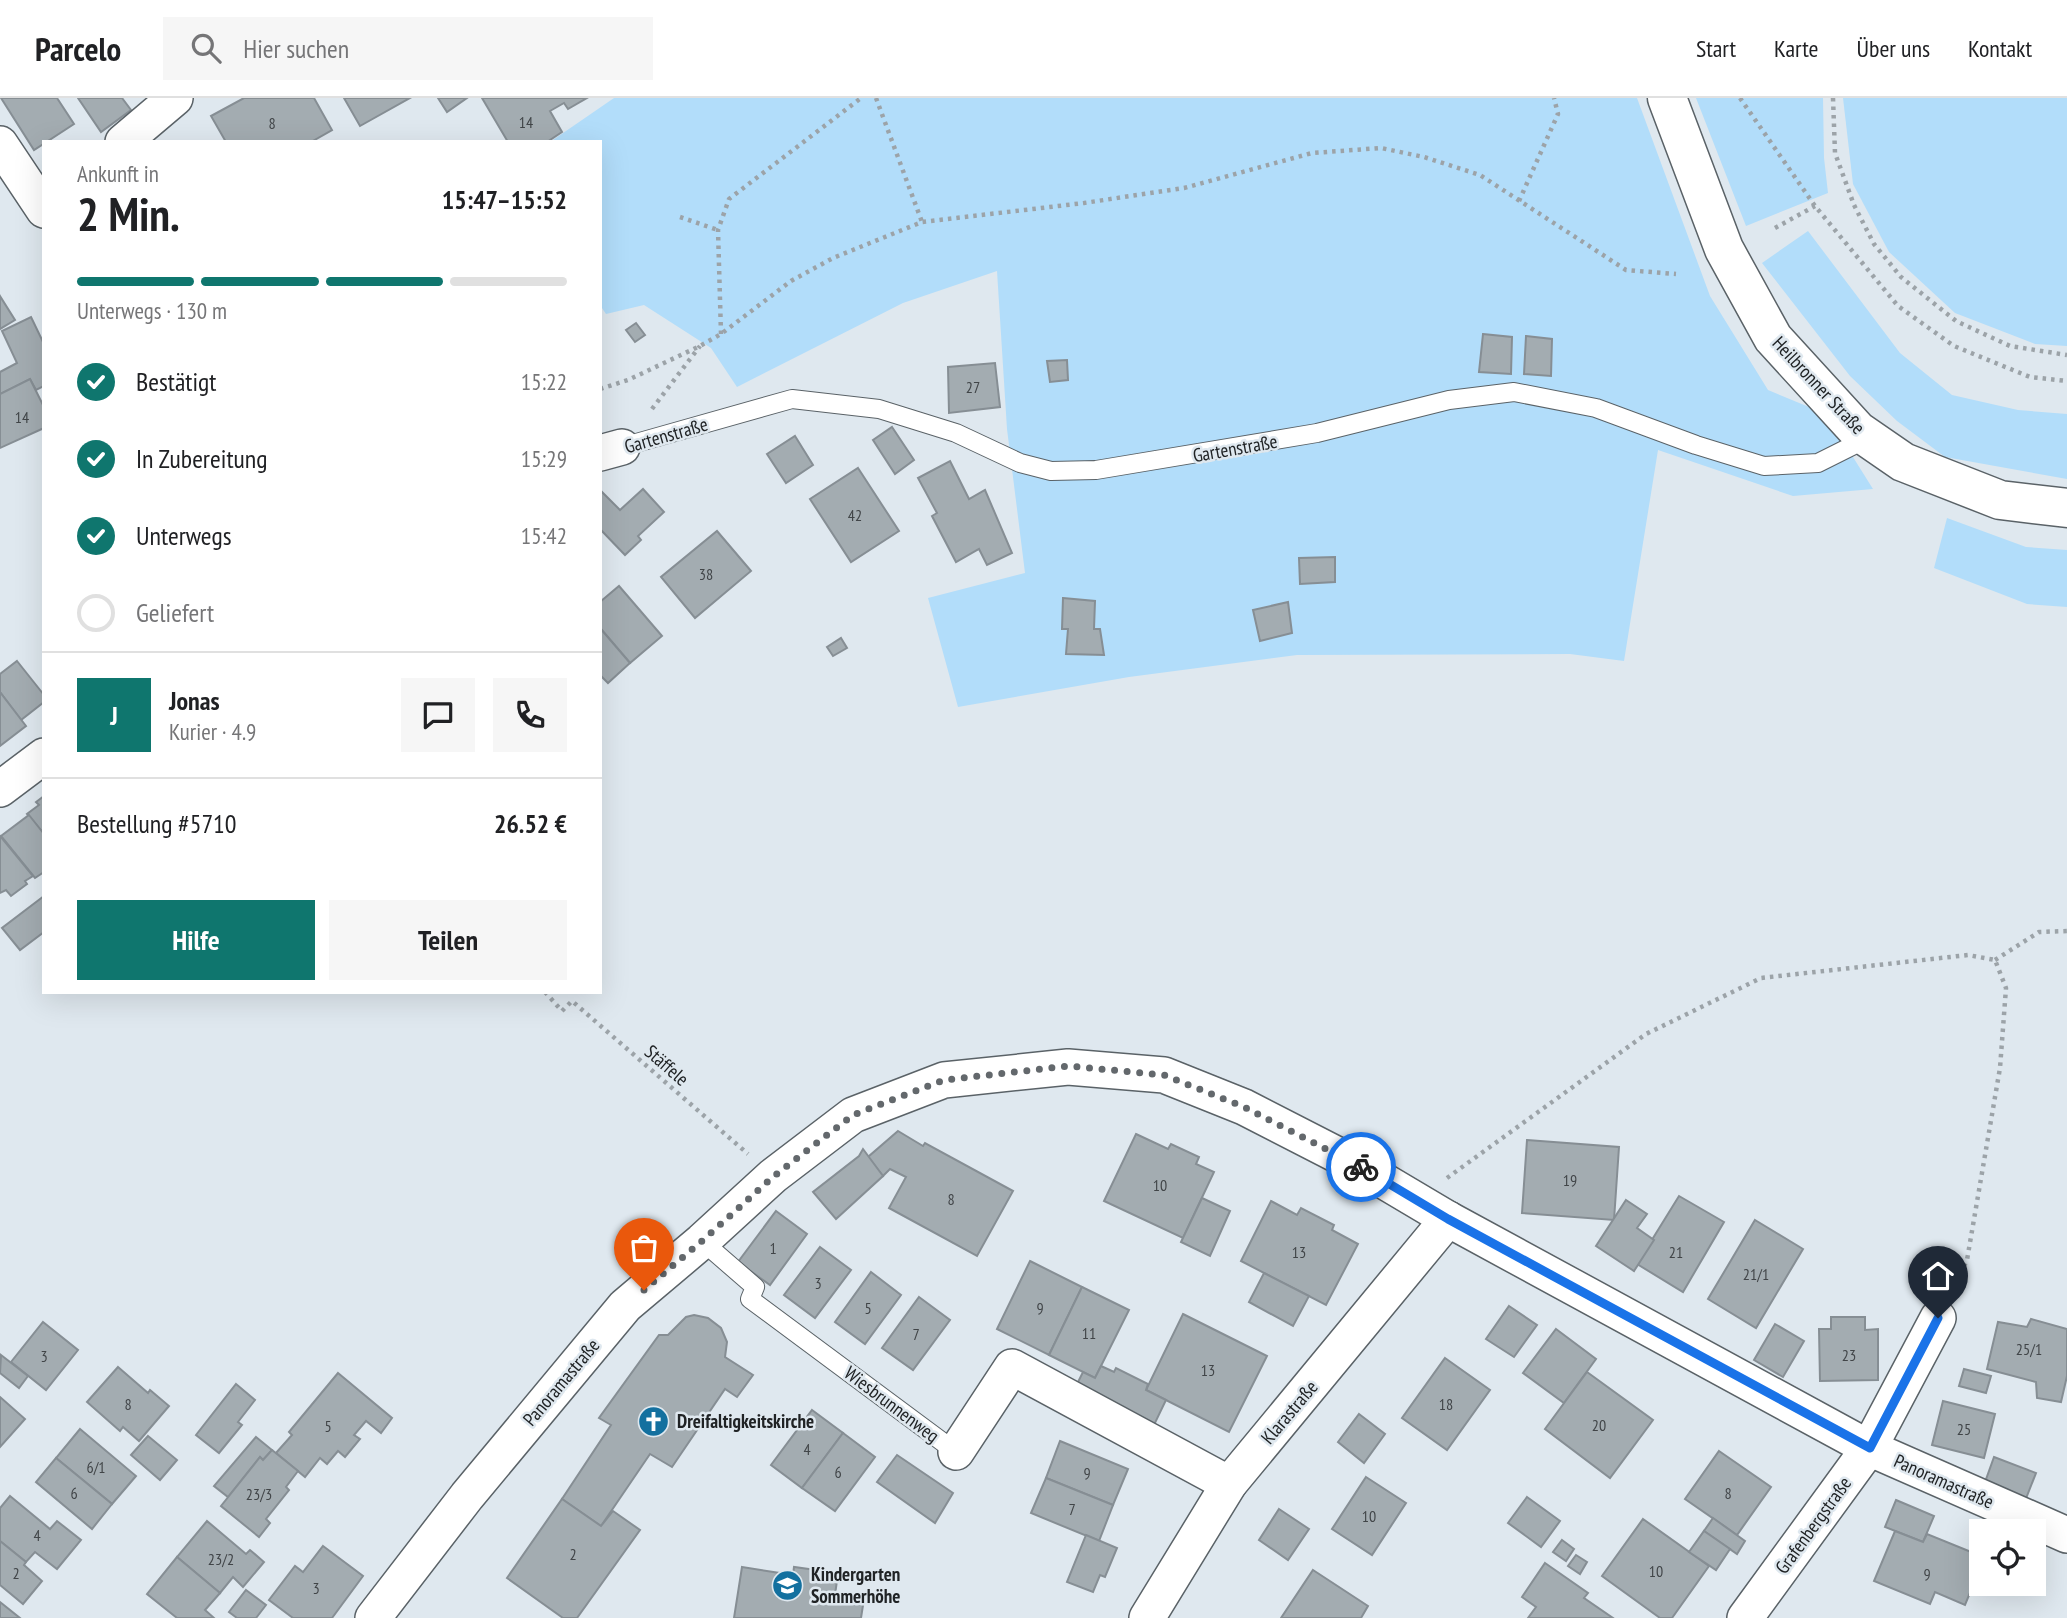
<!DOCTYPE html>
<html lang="de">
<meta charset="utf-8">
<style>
:root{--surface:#fff;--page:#f6f6f6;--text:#202124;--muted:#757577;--line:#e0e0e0;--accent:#0f766e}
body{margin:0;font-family:"PT Sans Narrow",sans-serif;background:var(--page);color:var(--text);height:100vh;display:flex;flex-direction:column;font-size:26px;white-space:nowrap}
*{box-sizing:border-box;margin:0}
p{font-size:23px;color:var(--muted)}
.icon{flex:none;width:38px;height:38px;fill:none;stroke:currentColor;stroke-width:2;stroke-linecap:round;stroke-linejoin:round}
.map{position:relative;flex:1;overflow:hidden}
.sheet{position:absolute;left:42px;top:42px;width:560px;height:854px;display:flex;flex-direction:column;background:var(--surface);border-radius:0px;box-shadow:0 7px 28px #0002}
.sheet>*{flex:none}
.fabs{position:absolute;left:1969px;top:1421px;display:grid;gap:14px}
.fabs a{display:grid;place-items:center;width:77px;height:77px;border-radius:0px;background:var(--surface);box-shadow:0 7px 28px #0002;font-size:35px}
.pin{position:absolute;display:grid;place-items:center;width:60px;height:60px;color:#fff;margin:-72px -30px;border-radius:50% 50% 50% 0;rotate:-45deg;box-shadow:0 0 7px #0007}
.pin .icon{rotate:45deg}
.courier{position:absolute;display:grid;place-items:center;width:70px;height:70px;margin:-35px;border:5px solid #1a73e8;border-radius:50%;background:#fff;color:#222;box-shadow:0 2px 9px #0007}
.head em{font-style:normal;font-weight:800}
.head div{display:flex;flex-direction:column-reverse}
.head{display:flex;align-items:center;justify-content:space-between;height:119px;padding:0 35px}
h1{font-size:46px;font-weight:800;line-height:52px}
.bar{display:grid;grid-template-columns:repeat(4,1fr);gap:10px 7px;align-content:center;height:84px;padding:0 35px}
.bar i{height:9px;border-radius:5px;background:var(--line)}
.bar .selected{background:var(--accent)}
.bar p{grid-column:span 4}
.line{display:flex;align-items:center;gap:18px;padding:0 35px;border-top:2px solid var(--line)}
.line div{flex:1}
.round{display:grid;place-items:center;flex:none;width:74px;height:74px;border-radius:0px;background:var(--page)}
ol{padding:0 35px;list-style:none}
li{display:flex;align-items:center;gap:21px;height:77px}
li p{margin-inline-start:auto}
li .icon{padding:7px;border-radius:50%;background:var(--accent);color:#fff;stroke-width:4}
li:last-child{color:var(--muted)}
li i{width:38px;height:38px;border:4px solid var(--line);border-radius:50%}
.cta{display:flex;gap:14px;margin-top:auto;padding:14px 35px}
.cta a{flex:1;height:80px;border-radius:0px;background:var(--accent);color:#fff;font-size:28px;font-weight:800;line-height:80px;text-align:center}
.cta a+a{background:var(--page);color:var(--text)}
header{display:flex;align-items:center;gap:42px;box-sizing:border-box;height:98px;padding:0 35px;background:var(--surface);border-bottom:2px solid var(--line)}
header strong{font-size:33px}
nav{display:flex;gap:38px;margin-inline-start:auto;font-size:24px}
.search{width:490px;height:63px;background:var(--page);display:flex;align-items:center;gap:18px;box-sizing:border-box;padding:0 24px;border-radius:0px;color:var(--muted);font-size:26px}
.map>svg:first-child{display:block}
.green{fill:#b2ddfa}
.building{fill:#a3acb1;stroke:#868e94;stroke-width:2}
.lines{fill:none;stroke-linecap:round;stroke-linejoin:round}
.service-casing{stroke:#5a6267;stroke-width:20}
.minor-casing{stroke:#5a6267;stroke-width:38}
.secondary-casing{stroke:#5a6267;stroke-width:41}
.path{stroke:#9ca3a8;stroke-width:4.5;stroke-dasharray:3.5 5;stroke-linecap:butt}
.service{stroke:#fff;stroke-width:18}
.minor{stroke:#fff;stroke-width:35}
.secondary{stroke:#fff;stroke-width:38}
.done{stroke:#63686c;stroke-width:7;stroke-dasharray:0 12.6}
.route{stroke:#1a73e8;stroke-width:9}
.labels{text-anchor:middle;stroke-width:5;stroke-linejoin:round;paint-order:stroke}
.number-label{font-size:16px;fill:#414548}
.street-label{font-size:19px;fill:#202325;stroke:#dfe8ef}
.poi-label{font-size:19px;font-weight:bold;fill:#202325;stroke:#dfe8ef;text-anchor:start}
</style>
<header>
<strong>Parcelo</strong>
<div class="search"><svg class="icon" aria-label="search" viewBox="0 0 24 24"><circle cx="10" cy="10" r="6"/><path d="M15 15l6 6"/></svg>Hier suchen</div>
<nav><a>Start</a><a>Karte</a><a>Über uns</a><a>Kontakt</a></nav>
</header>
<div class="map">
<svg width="2067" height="1520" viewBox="0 0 2067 1520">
<rect width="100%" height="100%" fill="#dfe8ef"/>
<g class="green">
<polygon points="614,0 1637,0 1710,198 1768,292 1826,316 1873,391 1793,398 1658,352 1624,563 1570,556 1297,557 1129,579 958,609 928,500 1025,475 1007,331 997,173 903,205 737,289 711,250 644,207 606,216 600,207 600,44 550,44"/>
<polygon points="1696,0 1823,0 1824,60 1828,95 1746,128"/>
<polygon points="1843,0 2067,0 2067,248 2035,246 1955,215 1889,154 1853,86"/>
<polygon points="1808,133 1900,255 1952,297 2018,312 2067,316 2067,381 1945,359 1897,323 1850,278 1762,165"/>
<polygon points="1947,420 2026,449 2067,452 2067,509 2027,506 1934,470"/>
</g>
<g class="building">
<polygon points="1,0 57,0 74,26 34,52"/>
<polygon points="78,0 122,0 131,12 101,34"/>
<polygon points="244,0 314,0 332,32 311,44 226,44 211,18"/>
<polygon points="344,0 410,0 360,28"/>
<polygon points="438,0 467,0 447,14"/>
<polygon points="482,0 587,0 568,11 564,5 550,13 562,34 547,44 508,44"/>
<polygon points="0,198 15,222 0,231"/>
<polygon points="31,219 44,246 44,288 36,292 30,281 0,296 0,274 17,265 2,233"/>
<polygon points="636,225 645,237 635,244 626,232"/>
<polygon points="1483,236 1512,239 1511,276 1479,274"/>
<polygon points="1526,238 1552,241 1551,278 1524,276"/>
<polygon points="1067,262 1068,282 1050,284 1047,263"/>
<polygon points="995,265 1000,309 949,315 948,269"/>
<polygon points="30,281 44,309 44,330 0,350 0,296"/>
<polygon points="892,329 914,362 895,376 873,342"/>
<polygon points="795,338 813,367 786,385 767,356"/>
<polygon points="950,363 969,401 985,392 1012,455 987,467 979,451 956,464 932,418 937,415 918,380"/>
<polygon points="858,370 899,433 851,464 810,401"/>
<polygon points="643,391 664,414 638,438 641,442 625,457 600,431 600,392 620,412"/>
<polygon points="717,433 751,473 695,520 661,479"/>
<polygon points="1335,459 1335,484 1300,486 1299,460"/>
<polygon points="619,488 662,538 630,565 600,530 600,504"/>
<polygon points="1063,500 1095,503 1094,531 1100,531 1104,557 1066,556 1068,531 1062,531"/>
<polygon points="1288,504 1292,535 1260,543 1253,512"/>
<polygon points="600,530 630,565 608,585 600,577"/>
<polygon points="841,540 847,550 833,558 827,549"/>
<polygon points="17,563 44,597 44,604 21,622 0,594 0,576"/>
<polygon points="0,594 26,628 0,648"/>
<polygon points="44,698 44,736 27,716 39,707 36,704"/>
<polygon points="29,717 44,736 44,774 35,780 1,738"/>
<polygon points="0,738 33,778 25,783 27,786 11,798 6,792 0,795"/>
<polygon points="44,798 44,834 20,852 2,830"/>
<polygon points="898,1033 923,1048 925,1045 1013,1093 977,1158 889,1110 906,1079 890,1071 883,1078 868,1059"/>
<polygon points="1136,1036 1168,1051 1171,1046 1199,1059 1196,1066 1214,1074 1183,1140 1104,1103"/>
<polygon points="1527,1042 1619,1049 1614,1122 1522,1115"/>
<polygon points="863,1051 883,1078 836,1121 813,1094 859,1058"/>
<polygon points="1679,1098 1724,1124 1683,1194 1637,1166"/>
<polygon points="1202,1100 1230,1113 1210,1158 1181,1144"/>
<polygon points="1626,1102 1647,1116 1637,1130 1654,1142 1634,1173 1596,1148"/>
<polygon points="1271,1103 1297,1117 1301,1110 1334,1127 1332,1132 1358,1146 1326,1207 1241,1163"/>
<polygon points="776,1113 807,1136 770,1187 738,1164"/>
<polygon points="1755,1122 1803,1151 1756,1230 1708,1201"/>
<polygon points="820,1149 851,1172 815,1220 784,1197"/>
<polygon points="1030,1163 1082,1189 1049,1257 997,1231"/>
<polygon points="871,1174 901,1197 865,1246 835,1224"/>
<polygon points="1264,1175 1309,1198 1293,1228 1249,1204"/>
<polygon points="1082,1189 1129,1212 1095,1280 1049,1257"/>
<polygon points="919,1199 950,1222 913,1272 882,1250"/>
<polygon points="1509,1208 1537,1227 1514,1259 1486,1241"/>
<polygon points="1183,1216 1267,1258 1229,1334 1146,1292"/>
<polygon points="694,1217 708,1220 721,1230 727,1244 725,1259 753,1277 737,1299 725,1291 672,1369 650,1356 601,1428 562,1401 611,1327 599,1320 659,1237 668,1237 686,1219"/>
<polygon points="1831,1219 1865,1219 1865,1232 1878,1231 1878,1282 1820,1283 1819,1231 1831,1231"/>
<polygon points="2031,1221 2067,1231 2067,1278 2061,1304 2037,1300 2036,1284 1987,1271 1998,1224 2027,1229"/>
<polygon points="43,1224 78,1252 46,1292 11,1264"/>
<polygon points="1775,1226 1804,1243 1783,1279 1754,1262"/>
<polygon points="1556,1231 1596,1261 1564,1305 1523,1275"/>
<polygon points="1,1257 28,1278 19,1290 0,1275"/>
<polygon points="1445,1260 1490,1292 1447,1352 1402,1320"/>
<polygon points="1101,1268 1114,1274 1116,1270 1148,1286 1146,1292 1166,1302 1154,1327 1076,1288 1083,1274 1095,1280"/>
<polygon points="118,1269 148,1295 150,1292 169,1308 139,1343 123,1329 120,1333 87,1304"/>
<polygon points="1964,1271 1991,1278 1986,1295 1959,1288"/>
<polygon points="1587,1274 1653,1322 1610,1380 1545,1331"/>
<polygon points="338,1275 392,1320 381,1335 366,1323 354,1337 360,1341 345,1359 338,1353 327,1366 320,1360 305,1379 276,1355 292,1337 289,1334"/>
<polygon points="236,1286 255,1302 238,1324 242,1327 219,1355 196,1337"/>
<polygon points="0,1299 25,1321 0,1349"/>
<polygon points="1943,1303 1995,1316 1984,1360 1932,1347"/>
<polygon points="812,1312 843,1335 802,1390 771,1367"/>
<polygon points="1359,1316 1385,1336 1364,1365 1338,1344"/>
<polygon points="80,1331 136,1378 112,1406 56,1360"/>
<polygon points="843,1335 875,1359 835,1413 802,1390"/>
<polygon points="148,1338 177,1362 160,1382 131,1357"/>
<polygon points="256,1339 272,1352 263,1362 260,1359 228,1399 214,1388"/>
<polygon points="1060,1343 1128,1371 1113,1407 1046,1380"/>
<polygon points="272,1352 298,1373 286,1389 289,1392 266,1421 270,1425 259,1439 221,1408 260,1359 263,1362"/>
<polygon points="1719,1353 1771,1389 1737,1437 1685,1401"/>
<polygon points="897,1357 953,1395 935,1425 877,1384"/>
<polygon points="1994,1359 2036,1375 2025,1403 1984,1387"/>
<polygon points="56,1360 112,1406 92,1431 36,1384"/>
<polygon points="1366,1379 1406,1405 1372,1457 1332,1431"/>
<polygon points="1046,1380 1113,1407 1099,1443 1031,1415"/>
<polygon points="10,1398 50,1431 57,1423 81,1442 57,1471 35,1454 26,1464 0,1443 0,1410"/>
<polygon points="1527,1399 1560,1423 1541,1449 1508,1425"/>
<polygon points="562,1401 601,1428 613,1413 640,1432 577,1520 563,1520 507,1480"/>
<polygon points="1896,1402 1934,1418 1923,1444 1885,1429"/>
<polygon points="1279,1411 1309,1431 1288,1462 1259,1442"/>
<polygon points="1713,1420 1745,1443 1737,1456 1704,1433"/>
<polygon points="1643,1421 1709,1468 1672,1520 1660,1520 1602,1478"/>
<polygon points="207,1423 246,1456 250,1452 264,1464 243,1489 233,1479 220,1495 177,1459"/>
<polygon points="1704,1433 1730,1451 1716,1472 1689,1454"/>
<polygon points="1895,1433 1923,1444 1927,1436 1981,1458 1981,1468 1965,1507 1935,1494 1930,1506 1874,1483"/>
<polygon points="1086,1437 1117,1450 1105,1479 1100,1477 1093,1494 1067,1484"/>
<polygon points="1562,1442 1574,1451 1566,1463 1553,1454"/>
<polygon points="0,1443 26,1464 24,1467 42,1483 23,1506 0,1487"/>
<polygon points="323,1448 363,1478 332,1520 293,1520 269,1502 295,1468 303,1474"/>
<polygon points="1576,1457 1587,1464 1580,1476 1568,1468"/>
<polygon points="177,1459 220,1495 205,1512 214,1520 177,1520 147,1496"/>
<polygon points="1545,1465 1588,1495 1584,1500 1613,1520 1528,1520 1536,1509 1522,1499"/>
<polygon points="742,1469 793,1477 794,1469 838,1475 835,1497 864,1501 861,1520 734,1520"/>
<polygon points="1313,1472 1368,1508 1361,1520 1281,1520"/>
<polygon points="246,1492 266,1507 256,1520 237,1520 229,1514"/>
<polygon points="0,1504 20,1520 0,1520"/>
</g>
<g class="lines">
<defs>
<g id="service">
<polyline points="622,349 792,301 879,311 956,335 1020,365 1051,373 1096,372 1317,335 1449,302 1514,294 1596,310 1696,347 1764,368 1818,365 1868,340"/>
<polyline points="702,1143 755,1189 750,1201 956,1354"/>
</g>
<g id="minor">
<polyline points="123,44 175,0"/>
<polyline points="0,46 44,112"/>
<polyline points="600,355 622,349"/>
<polyline points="0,691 44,658"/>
<polyline points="956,1354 1012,1269 1229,1386"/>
<polyline points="373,1520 467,1398 625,1208 702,1143 773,1078 853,1017 944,982 1068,969 1164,977 1244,1009 1357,1067 1448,1121 1869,1350 2067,1437"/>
<polyline points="1147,1520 1229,1386 1448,1121"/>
<polyline points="1745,1520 1869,1350 1938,1220"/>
</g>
<polyline id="secondary" points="1667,0 1724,151 1773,240 1858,333 1903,364 2000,402 2067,410"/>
</defs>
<use href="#service" class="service-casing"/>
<use href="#minor" class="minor-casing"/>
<use href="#secondary" class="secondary-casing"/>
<g class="path">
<polyline points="876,0 922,124"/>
<polyline points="1740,0 1815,108 1898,208 1954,248 2030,279 2067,283"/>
<polyline points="1833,0 1835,55 1854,107 1874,146 1901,179 1956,223 2010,248 2067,257"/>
<polyline points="1519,103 1558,16 1554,0"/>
<polyline points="680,119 718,132"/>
<polyline points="1775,130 1815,108"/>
<polyline points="721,236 718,132 729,101 861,0"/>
<polyline points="600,291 628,282 700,248 721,236 791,183 833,160 922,124 1084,105 1184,90 1312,55 1381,50 1424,59 1480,77 1626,172 1676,176"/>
<polyline points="652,311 700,248"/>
<polyline points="1995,862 2039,834 2067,833"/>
<polyline points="545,894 562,913 572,903 748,1056"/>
<polyline points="1447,1080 1646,936 1761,880 1968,857 1995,862 2006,890 2000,970 1967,1162 1954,1188"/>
</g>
<use href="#service" class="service"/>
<use href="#minor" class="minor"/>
<use href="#secondary" class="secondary"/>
</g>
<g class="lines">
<polyline class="done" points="644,1192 702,1143 774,1078 853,1017 944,982 1068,968 1164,977 1244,1009 1361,1069"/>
<polyline class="route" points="1361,1069 1448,1121 1870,1350 1938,1220"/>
</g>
<defs>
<symbol id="church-disc" viewBox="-11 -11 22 22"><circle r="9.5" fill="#13709f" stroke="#dfe8ef"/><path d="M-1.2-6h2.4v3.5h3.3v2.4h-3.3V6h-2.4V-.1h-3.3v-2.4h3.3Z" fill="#fff"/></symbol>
<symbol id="school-disc" viewBox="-11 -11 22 22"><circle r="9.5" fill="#13709f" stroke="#dfe8ef"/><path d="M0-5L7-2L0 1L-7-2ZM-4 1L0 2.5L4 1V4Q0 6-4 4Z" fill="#fff"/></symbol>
</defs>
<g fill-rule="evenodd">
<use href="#church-disc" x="636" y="1306" width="35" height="35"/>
<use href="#school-disc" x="770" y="1470" width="35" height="35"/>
</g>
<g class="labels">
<g class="number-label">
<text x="526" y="30">14</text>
<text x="272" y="31">8</text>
<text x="973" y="295">27</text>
<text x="22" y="325">14</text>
<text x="855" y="423">42</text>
<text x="706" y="482">38</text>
<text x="1570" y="1088">19</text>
<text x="1160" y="1093">10</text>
<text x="951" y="1107">8</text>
<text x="773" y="1156">1</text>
<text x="1299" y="1160">13</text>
<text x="1676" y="1160">21</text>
<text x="1756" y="1182">21/1</text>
<text x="818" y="1191">3</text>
<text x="868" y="1216">5</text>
<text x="1040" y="1216">9</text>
<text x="1089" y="1241">11</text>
<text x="916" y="1242">7</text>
<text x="2029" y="1257">25/1</text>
<text x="1849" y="1263">23</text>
<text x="44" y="1264">3</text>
<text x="1208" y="1278">13</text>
<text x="128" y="1312">8</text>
<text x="1446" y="1312">18</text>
<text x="1599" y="1333">20</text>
<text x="328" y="1334">5</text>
<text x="1964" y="1337">25</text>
<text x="807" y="1357">4</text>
<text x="96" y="1375">6/1</text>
<text x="838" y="1380">6</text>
<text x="1087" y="1381">9</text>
<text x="74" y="1401">6</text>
<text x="1728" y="1401">8</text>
<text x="259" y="1402">23/3</text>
<text x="1072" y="1417">7</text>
<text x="1369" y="1424">10</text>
<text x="37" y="1443">4</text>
<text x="573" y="1462">2</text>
<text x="221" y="1467">23/2</text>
<text x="1656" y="1479">10</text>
<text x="16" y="1481">2</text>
<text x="1927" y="1482">9</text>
<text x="316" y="1496">3</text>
</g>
<g class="street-label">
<text transform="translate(1819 287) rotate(47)" y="7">Heilbronner Straße</text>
<text transform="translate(666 337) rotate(-16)" y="7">Gartenstraße</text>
<text transform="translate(1235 350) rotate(-10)" y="7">Gartenstraße</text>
<text transform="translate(667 967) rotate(41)" y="7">Stäffele</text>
<text transform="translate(561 1284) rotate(-50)" y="7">Panoramastraße</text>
<text transform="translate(892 1306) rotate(37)" y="7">Wiesbrunnenweg</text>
<text transform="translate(1289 1314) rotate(-50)" y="7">Klarastraße</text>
<text transform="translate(1944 1383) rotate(24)" y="7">Panoramastraße</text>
<text transform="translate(1813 1427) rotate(-54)" y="7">Grafenbergstraße</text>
</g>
<g class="poi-label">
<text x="677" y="1330">Dreifaltigkeitskirche</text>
<text x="811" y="1483">Kindergarten<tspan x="811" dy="22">Sommerhöhe</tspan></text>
</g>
</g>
</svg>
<div class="fabs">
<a><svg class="icon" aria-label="locate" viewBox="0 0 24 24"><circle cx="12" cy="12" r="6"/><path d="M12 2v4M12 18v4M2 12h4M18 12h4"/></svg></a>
</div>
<div class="pin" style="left:644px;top:1192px;background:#ea580c"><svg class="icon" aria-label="bag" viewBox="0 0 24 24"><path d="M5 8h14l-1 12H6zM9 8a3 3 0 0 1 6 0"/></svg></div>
<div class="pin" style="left:1938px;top:1220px;background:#1f2937"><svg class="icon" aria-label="home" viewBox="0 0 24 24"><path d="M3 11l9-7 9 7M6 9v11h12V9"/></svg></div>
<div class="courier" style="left:1361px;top:1069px"><svg class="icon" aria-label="bike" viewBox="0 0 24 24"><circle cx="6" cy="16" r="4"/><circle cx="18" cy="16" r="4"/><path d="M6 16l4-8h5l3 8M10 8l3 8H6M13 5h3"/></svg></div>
<section class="sheet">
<div class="head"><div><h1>2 Min.</h1><p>Ankunft in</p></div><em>15:47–15:52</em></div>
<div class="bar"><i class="selected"></i><i class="selected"></i><i class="selected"></i><i></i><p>Unterwegs · 130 m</p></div>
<ol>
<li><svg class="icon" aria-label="check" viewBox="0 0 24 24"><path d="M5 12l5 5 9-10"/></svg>Bestätigt<p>15:22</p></li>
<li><svg class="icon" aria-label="check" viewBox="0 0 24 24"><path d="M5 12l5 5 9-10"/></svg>In Zubereitung<p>15:29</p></li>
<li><svg class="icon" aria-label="check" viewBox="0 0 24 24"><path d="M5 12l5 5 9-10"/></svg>Unterwegs<p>15:42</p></li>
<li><i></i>Geliefert</li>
</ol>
<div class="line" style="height:126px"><b class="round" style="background:var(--accent);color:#fff">J</b><div><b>Jonas</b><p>Kurier · 4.9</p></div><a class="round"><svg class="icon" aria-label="chat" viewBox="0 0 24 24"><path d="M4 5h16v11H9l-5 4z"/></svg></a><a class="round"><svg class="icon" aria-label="phone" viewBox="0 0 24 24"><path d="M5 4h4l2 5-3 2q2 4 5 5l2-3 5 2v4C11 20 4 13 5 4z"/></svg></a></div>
<div class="line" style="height:91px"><div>Bestellung #5710</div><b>26.52 €</b></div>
<div class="cta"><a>Hilfe</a><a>Teilen</a></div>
</section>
</div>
